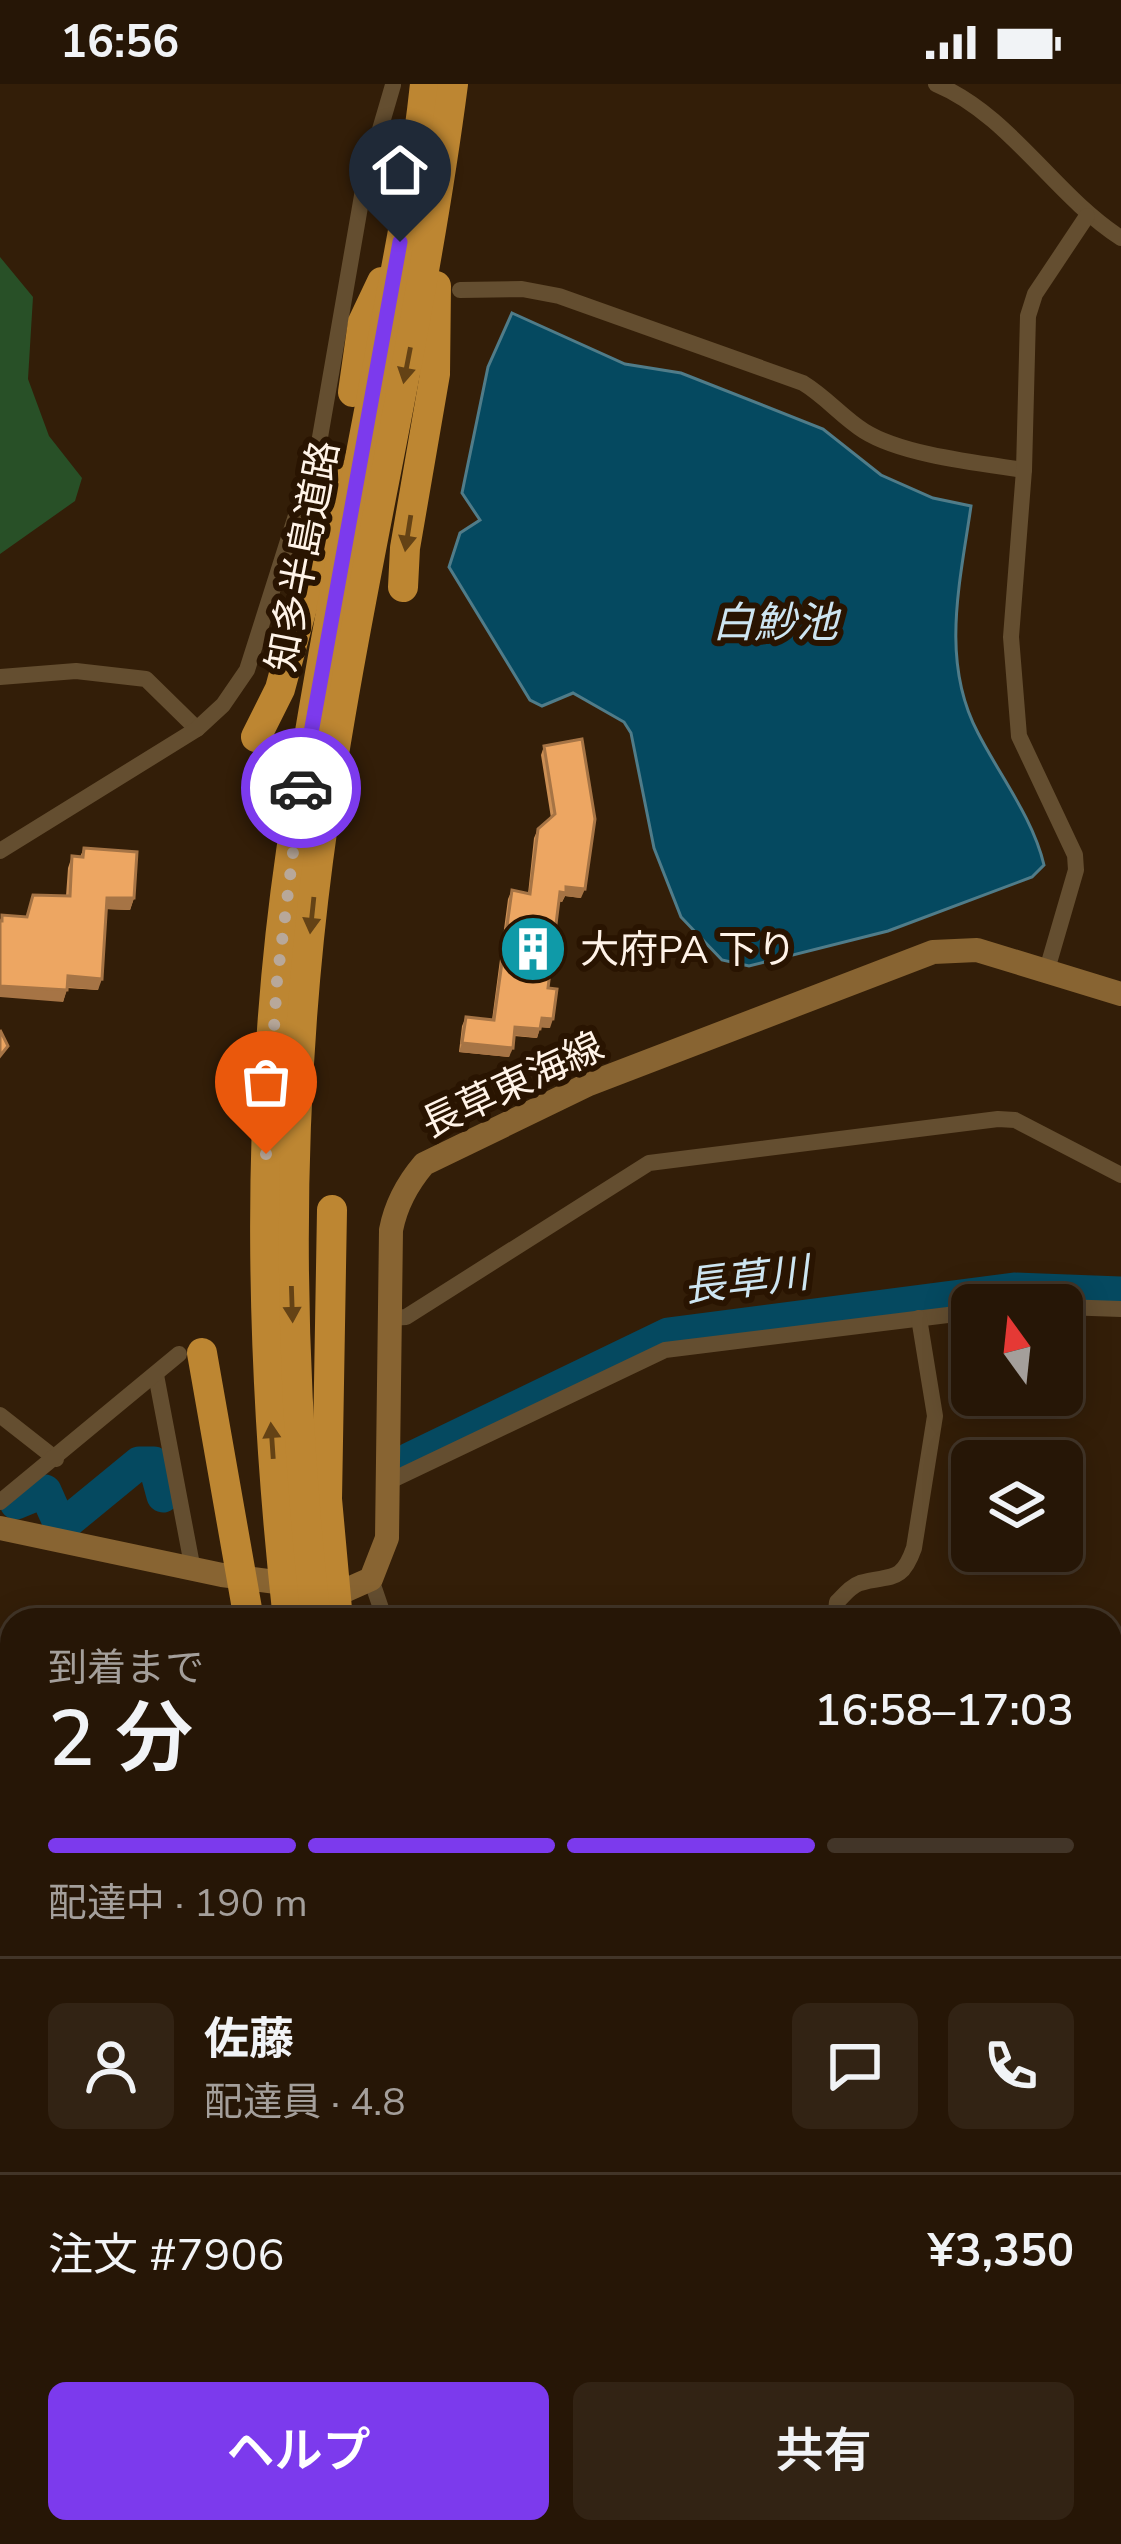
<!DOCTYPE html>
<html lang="ja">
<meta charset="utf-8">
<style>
:root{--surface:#261606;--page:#322314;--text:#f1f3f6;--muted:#a49f9b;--line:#423528;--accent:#7c3aed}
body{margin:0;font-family:"Nunito Sans","Noto Sans JP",sans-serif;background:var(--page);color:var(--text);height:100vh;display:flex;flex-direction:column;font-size:45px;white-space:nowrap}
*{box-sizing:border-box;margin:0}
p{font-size:39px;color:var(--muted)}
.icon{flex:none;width:66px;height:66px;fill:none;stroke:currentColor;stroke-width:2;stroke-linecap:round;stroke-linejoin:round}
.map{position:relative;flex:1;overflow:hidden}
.side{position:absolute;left:0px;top:1524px;width:1122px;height:936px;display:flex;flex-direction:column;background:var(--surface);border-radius:36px 36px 0 0;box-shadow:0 6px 30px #0003,0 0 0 3px var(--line)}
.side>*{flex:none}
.needle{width:78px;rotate:345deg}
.tools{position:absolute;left:951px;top:1200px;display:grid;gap:24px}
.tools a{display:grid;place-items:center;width:132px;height:132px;border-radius:18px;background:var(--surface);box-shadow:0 6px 30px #0003,0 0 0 3px var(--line);font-size:60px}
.pin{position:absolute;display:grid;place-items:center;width:102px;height:102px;color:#fff;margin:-123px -51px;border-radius:50% 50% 50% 0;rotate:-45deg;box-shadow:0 0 12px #0007}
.pin .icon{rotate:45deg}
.courier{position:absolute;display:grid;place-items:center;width:120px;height:120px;margin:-60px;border:9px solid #7c3aed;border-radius:50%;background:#fff;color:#222;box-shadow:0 3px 15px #0007}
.summary em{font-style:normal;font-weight:600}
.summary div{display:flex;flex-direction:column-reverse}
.summary{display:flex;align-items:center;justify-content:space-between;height:204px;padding:0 48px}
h1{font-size:78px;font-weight:600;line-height:90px}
.bar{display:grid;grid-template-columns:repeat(4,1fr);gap:18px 12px;align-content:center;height:144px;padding:0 48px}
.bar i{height:15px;border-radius:9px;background:var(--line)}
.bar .active{background:var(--accent)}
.bar p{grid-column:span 4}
.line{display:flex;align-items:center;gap:30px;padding:0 48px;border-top:3px solid var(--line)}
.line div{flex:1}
.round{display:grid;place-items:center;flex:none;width:126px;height:126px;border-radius:18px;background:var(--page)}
.primary-button{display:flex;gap:24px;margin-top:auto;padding:24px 48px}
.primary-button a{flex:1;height:138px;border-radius:18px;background:var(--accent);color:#fff;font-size:48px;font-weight:600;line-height:138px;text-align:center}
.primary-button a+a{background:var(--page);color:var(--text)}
.status{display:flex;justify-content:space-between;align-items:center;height:84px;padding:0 60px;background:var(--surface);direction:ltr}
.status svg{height:33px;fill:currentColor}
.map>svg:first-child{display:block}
.green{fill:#285027}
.water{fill:#054960;stroke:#507c89;stroke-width:3}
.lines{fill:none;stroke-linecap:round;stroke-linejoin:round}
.river{stroke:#054960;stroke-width:33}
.street{stroke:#644e30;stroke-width:16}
.secondary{stroke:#886432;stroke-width:24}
.highway{stroke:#bd8632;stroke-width:30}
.wall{fill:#cc8f54}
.shaded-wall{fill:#a67445}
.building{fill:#eda662;stroke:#a67445;stroke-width:3}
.oneway{fill:#644215}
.done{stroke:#b8a89a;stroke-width:12;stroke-dasharray:0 21.6}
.route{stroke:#7c3aed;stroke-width:15}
.labels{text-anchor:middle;stroke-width:12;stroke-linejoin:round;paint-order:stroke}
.street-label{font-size:39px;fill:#fff3e8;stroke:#291401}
.poi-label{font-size:39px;fill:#fff3e8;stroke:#291401;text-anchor:start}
.water-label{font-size:42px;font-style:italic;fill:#cde5f1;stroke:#291401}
</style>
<div class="status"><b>16:56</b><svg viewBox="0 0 49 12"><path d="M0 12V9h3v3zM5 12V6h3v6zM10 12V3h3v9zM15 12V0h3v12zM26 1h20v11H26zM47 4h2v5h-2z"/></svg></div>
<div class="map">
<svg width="1121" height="2460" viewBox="0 0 1121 2460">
<rect width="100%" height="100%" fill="#331e08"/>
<polygon class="green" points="0,173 33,213 28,295 49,352 82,394 75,417 0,470"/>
<path class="water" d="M512,229L625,280L681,289L823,345L881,391L933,414L971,422C960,499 940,577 978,649C1000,692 1033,734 1044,781L1032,793L888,847L749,882L722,876L681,833L654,764L631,649L624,638L573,609L542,622L530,616L449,483L460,449L480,436L462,409L488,283Z"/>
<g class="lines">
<g class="river">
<polyline points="409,1375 668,1250 1014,1205 1121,1209"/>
<polyline points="16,1419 45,1407 61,1443 139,1379 154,1379 163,1412"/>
</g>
<g class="street">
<path d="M936,0C1010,31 1054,111 1121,154"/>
<path d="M460,206L522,205L559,212L803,299C826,313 842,333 864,347C902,371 978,379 1024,386"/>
<polyline points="0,593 76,587 146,595 197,645"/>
<polyline points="0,767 197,645 223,621 247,586 319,359 364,100 393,1"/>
<polyline points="1046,889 1076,786 1075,771 1019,652 1011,553 1024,386 1028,232 1035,210 1087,132"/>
<polyline points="1062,1223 1121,1225"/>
<polyline points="390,1234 406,1233 649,1079 998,1035 1015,1036 1121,1091"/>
<polyline points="156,1291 193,1486"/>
<polyline points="0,1331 56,1375"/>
<polyline points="388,1398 665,1266 972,1228"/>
<polyline points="0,1418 179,1270"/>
<polyline points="371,1495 385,1536"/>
<path d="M835,1536L837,1518C844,1511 851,1502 860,1499C890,1490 901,1501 914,1464L935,1332L919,1234"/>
<polyline points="1110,1815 1121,1812"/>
<polyline points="1110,1882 1121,1879"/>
<polyline points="1110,2162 1121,2161"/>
<polyline points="251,2460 269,2448"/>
<polyline points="855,2460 862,2448"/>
</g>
<path class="secondary" d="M0,1444L222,1491L344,1507L371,1495L387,1454L391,1146C396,1120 407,1100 424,1080L589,1000L933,868L977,866L1121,910"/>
<g class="highway">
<polyline points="353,308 363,238 382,198"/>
<polyline points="403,503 405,464 435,290 436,202"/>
<polyline points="256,653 280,605 338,390"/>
<polyline points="332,1126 327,1415 338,1536"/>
<polyline points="202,1269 249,1536"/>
<path d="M288,1536C260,1281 254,1023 291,768C316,597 350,428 382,259C398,173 416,87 425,0"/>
<path d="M316,1536C287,1283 285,1030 318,777C353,516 419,261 453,0"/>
<polyline points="440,2448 441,2460"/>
<polyline points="468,2448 470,2460"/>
</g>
</g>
<g class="wall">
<polygon points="544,662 581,814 565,812 562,818 559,817 548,904 550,944 540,943 537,954 514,952 509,973 459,968 462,942 466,933 492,936 508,815 512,806 528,810 534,754 538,745 551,734 541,671"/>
<polygon points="84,764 134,814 130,826 107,825 98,906 67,904 63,918 0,837 2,831 26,833 66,812 68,784 72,772 80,773"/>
</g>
<g class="shaded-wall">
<polygon points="566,803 585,805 581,814 565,812 562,818 557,817 560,808"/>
<polygon points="107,814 134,814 130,826 103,825"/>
<polygon points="68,892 102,895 98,906 64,903"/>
<polygon points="0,902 67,906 63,918 0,913"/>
<polygon points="542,934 553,935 550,944 538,943"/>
<polygon points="515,943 540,945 537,954 512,951"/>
<polygon points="462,959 513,964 509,973 459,968"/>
</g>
<g class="building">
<polygon points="582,655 595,735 585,805 566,803 566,809 560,808 548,904 557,905 553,935 542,934 540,945 515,943 513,964 462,959 466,933 494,936 512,806 530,810 538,745 555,730 544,662"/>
<polygon points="84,764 137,768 134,814 107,814 102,895 68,892 67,906 0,902 0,837 2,837 2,831 27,833 33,811 70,812 72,772 83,773"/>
<polygon points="0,946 8,962 0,972"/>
</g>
<defs><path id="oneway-solid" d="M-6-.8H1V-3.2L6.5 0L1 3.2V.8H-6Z" transform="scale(3)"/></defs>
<g class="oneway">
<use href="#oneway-solid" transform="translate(407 281) rotate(101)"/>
<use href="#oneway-solid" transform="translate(408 449) rotate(99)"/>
<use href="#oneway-solid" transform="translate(312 831) rotate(96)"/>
<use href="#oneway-solid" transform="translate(292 1220) rotate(88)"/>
<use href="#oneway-solid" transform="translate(272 1357) rotate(-94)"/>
</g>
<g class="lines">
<polyline class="done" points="266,1070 277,897 301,704"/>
<polyline class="route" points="301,704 400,158"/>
</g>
<defs>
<symbol id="building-disc" viewBox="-11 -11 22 22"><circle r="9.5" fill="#0f9aa8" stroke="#291401"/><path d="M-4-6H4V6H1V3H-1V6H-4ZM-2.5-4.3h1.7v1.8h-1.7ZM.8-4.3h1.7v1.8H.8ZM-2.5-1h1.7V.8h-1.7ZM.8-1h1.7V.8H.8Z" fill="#fff"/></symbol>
</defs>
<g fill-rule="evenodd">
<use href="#building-disc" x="495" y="827" width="76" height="76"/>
</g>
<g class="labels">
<g class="street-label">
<text transform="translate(302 472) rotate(-79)" y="14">知多半島道路</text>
<text transform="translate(512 1000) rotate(-25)" y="14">長草東海線</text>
</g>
<g class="poi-label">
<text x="580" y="879">大府PA 下り</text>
</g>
<g class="water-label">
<text x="775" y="553">白魦池</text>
<text transform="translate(746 1195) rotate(-7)" y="15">長草川</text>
</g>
</g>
</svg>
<div class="tools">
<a><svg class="needle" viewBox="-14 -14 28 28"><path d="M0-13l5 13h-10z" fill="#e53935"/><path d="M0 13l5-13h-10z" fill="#a49f9b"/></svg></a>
<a><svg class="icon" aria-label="layers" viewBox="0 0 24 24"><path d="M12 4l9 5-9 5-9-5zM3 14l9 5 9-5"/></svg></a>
</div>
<div class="pin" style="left:266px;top:1070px;background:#ea580c"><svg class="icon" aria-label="bag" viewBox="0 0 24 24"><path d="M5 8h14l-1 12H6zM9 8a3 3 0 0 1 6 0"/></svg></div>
<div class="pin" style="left:400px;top:158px;background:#1f2937"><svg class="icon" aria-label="home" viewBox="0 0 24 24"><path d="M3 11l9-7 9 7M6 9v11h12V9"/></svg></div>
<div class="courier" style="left:301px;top:704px"><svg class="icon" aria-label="car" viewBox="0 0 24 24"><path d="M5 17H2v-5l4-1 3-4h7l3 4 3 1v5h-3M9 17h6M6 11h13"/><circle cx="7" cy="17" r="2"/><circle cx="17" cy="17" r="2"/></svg></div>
<section class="side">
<div class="summary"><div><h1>2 分</h1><p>到着まで</p></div><em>16:58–17:03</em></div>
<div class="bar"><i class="active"></i><i class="active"></i><i class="active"></i><i></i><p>配達中 · 190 m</p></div>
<div class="line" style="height:216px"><a class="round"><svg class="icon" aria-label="person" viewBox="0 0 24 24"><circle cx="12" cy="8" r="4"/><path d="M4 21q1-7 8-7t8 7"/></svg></a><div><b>佐藤</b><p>配達員 · 4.8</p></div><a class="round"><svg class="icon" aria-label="chat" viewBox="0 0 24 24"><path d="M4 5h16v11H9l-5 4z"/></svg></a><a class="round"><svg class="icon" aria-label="phone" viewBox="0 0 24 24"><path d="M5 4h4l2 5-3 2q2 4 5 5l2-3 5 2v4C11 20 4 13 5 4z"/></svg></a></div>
<div class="line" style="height:156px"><div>注文 #7906</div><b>¥3,350</b></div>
<div class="primary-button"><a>ヘルプ</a><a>共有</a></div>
</section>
</div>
